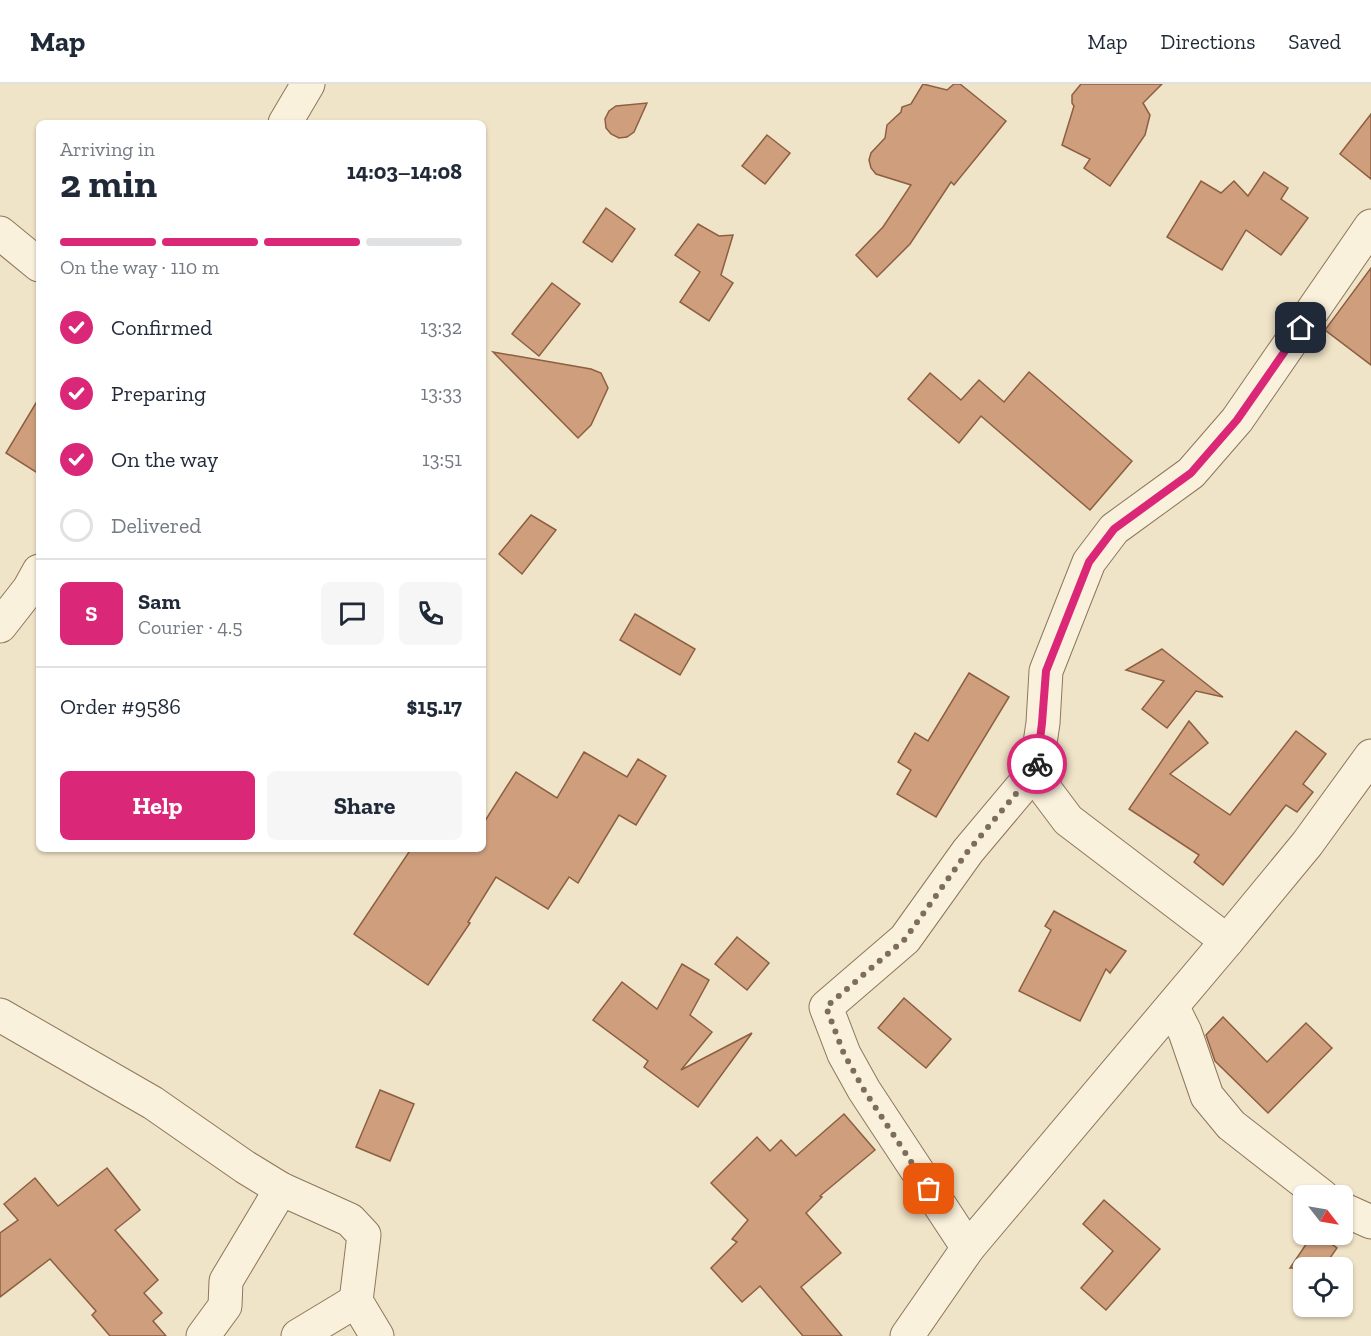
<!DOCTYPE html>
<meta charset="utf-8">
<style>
:root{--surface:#fff;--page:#f6f6f7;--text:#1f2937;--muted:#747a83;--line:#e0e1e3;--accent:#db2777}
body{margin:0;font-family:"Zilla Slab",serif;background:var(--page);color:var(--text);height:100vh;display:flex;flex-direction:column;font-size:22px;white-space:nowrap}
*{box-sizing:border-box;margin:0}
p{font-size:20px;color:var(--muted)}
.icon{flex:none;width:33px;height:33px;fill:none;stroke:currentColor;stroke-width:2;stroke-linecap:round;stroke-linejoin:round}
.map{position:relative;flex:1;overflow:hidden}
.side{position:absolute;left:36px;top:36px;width:450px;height:732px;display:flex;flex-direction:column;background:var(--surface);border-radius:9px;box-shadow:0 2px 4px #0004}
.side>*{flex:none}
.needle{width:39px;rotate:121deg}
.fabs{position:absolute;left:1293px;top:1101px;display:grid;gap:12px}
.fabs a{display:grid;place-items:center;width:60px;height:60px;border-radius:9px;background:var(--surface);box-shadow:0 2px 4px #0004;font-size:30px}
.pin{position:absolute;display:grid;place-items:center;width:51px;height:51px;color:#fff;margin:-26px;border-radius:12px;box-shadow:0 3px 9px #0006}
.courier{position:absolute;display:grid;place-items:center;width:60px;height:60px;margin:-30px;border:4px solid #db2777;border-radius:50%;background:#fff;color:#222;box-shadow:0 2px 8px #0007}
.headline em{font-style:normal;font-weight:700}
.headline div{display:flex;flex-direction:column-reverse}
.headline{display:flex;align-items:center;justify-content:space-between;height:102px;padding:0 24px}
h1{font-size:39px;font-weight:700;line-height:45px}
.bar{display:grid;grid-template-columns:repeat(4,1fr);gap:9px 6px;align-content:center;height:72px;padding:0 24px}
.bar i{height:8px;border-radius:4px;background:var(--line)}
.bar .current{background:var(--accent)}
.bar p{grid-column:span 4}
.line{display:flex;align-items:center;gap:15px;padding:0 24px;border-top:2px solid var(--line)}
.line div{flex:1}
.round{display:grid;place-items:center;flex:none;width:63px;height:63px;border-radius:9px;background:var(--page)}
ol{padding:0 24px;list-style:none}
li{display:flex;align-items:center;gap:18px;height:66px}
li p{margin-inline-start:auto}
li .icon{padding:6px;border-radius:50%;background:var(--accent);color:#fff;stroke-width:4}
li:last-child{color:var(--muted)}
li i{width:33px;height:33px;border:3px solid var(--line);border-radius:50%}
.button{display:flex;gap:12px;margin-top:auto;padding:12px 24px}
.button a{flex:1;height:69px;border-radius:9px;background:var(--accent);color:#fff;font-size:24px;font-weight:700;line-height:69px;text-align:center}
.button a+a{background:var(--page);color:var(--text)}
header{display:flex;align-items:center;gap:36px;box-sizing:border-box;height:84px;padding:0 30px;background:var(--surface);border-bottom:2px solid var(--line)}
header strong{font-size:28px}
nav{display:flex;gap:33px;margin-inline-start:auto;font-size:21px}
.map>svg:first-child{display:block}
.building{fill:#cf9f7d;stroke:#8d5f41;stroke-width:1.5}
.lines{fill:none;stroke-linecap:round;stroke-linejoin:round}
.minor-casing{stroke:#8d765c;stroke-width:35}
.minor{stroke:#faf1dc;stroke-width:33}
.done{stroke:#7c6e5b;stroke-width:6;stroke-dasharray:0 10.8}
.route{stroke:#db2777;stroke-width:8}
</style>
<header>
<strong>Map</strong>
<nav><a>Map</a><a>Directions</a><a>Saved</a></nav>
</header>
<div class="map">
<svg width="1371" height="1252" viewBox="0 0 1371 1252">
<rect width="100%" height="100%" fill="#f0e4c8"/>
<g class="building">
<polygon points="923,0 947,6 954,0 960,0 1006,37 954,101 951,98 910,160 877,193 856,171 883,143 911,101 876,90 871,84 869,76 871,69 885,54 887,41 901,28 902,23 911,20"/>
<polygon points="1081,0 1162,0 1143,19 1150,31 1145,51 1110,102 1084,84 1090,75 1062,61 1074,22 1072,19 1072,11"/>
<polygon points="647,19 634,48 627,53 619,54 611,50 606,44 605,35 609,27 616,22"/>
<polygon points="1371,30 1371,95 1340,70"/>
<polygon points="767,51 790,69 765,100 742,82"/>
<polygon points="1264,88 1288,104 1281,115 1308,134 1281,171 1246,146 1222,186 1167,153 1201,97 1221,109 1234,97 1248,112"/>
<polygon points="606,124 635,145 612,178 583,158"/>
<polygon points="698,140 719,152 733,151 721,191 733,199 709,237 680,218 700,188 675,171"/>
<polygon points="1371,184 1371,281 1325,246"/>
<polygon points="552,199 580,220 539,272 512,250"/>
<polygon points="493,268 591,285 601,289 608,304 591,341 578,354"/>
<polygon points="1029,288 1132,377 1090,426 981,332 959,359 908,315 930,289 961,316 979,296 1004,318"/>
<polygon points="39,314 39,390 6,369"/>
<polygon points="531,431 556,446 522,490 499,470"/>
<polygon points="635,530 695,565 680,591 620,556"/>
<polygon points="1162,565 1223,613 1196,607 1167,644 1142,625 1164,597 1126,586"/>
<polygon points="969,589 1009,613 936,733 897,710 911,686 898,678 915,649 928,657"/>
<polygon points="1189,637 1208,659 1170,690 1230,731 1296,647 1326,670 1303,700 1313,708 1297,728 1286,721 1223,801 1194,778 1199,771 1129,725"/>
<polygon points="584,668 627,693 638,675 666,692 636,741 619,731 578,799 569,793 548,825 496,793 468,838 470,839 428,901 354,850 411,765 483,765 483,740 516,688 557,714"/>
<polygon points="1054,827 1126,867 1110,889 1106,885 1080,937 1019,907 1051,846 1045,842"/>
<polygon points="737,853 769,879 747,906 715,880"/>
<polygon points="682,880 709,896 690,931 712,948 681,986 752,949 698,1023 644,983 648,977 593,936 622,898 657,925"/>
<polygon points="904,914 951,955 926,984 878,944"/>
<polygon points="1223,933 1267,978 1306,939 1332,964 1268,1029 1215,977 1206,951"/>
<polygon points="380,1006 414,1020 390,1077 356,1063"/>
<polygon points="844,1030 875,1066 820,1112 822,1113 806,1129 841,1169 801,1203 842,1252 803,1252 760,1202 742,1218 711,1184 737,1158 732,1155 748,1136 711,1099 757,1053 770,1067 781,1056 796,1072"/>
<polygon points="107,1084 140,1126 115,1146 158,1196 144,1209 162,1229 153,1237 166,1252 110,1252 92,1231 96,1227 50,1175 0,1213 0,1149 18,1136 4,1120 35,1094 58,1122"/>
<polygon points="1104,1116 1160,1165 1106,1226 1081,1204 1113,1167 1083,1140"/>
<polygon points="1313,1150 1318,1150 1337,1164 1323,1184 1290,1184"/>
</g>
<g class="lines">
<defs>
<g id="minor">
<polyline points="285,39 308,0"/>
<polyline points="0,149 39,181"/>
<polyline points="0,542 29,505 39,487"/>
<polyline points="1227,857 1068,736 1047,708 1036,686 1043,639 1046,587 1089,478 1114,445 1191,389 1237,336 1371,142"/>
<polyline points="1173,924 1185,948 1207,1012 1231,1041 1322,1112"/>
<polyline points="0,931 153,1019 245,1083 281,1105 350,1136 364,1151 356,1217 377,1252"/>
<polyline points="1342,1125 1371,1138"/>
<polyline points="968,1164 864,1006 844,970 826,923 905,855 968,767 1036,686"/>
<polyline points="203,1252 225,1222 226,1197 281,1105"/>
<polyline points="298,1252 356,1217"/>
<polyline points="907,1252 968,1164 1227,857 1307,760 1371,672"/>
</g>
</defs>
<use href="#minor" class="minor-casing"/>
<use href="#minor" class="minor"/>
</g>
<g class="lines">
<polyline class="done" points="929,1105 864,1006 844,970 826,923 905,855 968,767 1036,686 1037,680"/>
<polyline class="route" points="1037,680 1042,639 1046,587 1089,478 1114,445 1191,389 1237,336 1301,244"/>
</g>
</svg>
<div class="fabs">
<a><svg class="needle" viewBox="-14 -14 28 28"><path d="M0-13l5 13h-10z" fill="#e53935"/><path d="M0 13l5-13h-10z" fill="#747a83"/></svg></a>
<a><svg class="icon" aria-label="locate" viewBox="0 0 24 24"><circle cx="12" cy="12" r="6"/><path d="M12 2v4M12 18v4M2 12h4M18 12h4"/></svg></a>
</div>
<div class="pin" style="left:929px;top:1105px;background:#ea580c"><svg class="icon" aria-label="bag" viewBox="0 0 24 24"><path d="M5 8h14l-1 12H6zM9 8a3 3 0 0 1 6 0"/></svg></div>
<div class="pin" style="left:1301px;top:244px;background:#1f2937"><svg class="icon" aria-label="home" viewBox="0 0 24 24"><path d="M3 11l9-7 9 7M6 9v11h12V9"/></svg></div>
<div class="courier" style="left:1037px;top:680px"><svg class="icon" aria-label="bike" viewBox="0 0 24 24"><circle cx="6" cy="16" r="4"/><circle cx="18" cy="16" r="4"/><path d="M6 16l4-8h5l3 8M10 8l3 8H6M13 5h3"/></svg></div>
<section class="side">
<div class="headline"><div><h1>2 min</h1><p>Arriving in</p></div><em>14:03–14:08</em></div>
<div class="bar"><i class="current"></i><i class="current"></i><i class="current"></i><i></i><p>On the way · 110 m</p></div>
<ol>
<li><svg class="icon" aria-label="check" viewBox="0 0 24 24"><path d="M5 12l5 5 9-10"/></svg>Confirmed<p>13:32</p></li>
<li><svg class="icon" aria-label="check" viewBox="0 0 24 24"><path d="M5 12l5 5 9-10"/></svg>Preparing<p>13:33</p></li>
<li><svg class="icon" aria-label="check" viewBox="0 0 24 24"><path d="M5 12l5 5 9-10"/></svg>On the way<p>13:51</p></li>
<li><i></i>Delivered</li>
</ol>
<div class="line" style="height:108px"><b class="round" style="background:var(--accent);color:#fff">S</b><div><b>Sam</b><p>Courier · 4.5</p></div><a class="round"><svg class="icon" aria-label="chat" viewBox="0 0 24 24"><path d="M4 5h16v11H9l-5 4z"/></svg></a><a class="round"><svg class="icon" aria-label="phone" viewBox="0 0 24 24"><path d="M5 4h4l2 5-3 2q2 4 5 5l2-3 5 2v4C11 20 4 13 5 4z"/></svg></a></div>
<div class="line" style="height:78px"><div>Order #9586</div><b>$15.17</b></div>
<div class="button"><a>Help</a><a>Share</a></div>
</section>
</div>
